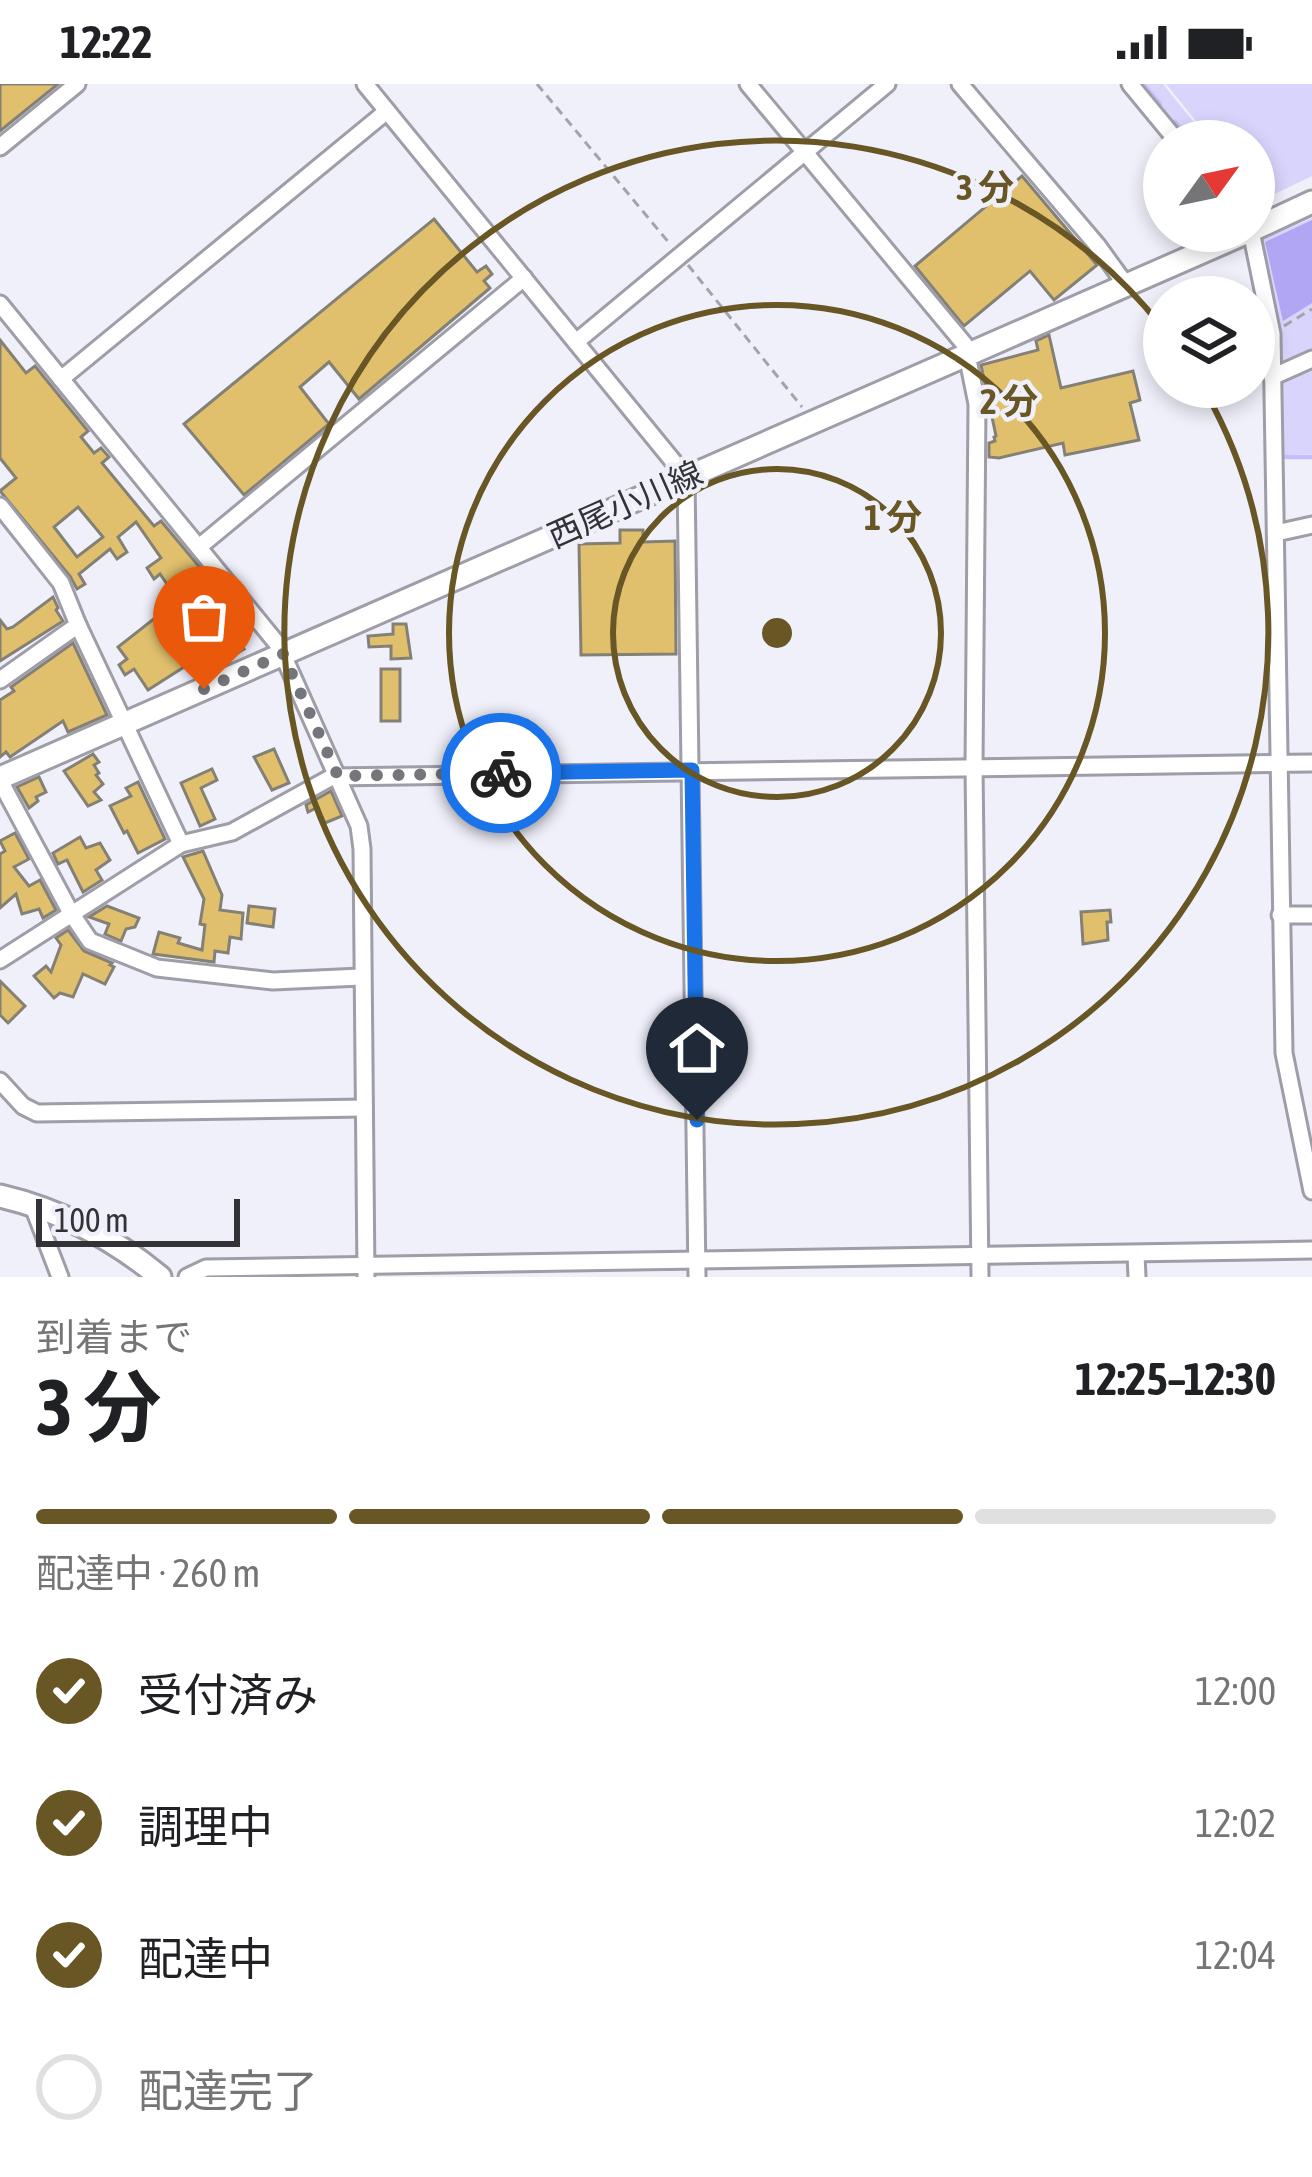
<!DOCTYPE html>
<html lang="ja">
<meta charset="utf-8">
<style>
:root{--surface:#fff;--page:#f2f2f2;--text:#202124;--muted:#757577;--line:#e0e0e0;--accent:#695625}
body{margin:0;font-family:"Asap Condensed","Noto Sans JP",sans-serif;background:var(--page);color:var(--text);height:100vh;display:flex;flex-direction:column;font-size:45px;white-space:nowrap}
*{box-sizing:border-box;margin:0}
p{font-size:39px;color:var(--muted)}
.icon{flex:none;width:66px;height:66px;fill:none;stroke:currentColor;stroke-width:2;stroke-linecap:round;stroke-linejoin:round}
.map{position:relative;height:1193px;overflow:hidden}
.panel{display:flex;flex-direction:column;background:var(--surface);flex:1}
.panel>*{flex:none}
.needle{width:78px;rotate:57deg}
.fabs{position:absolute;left:1143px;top:36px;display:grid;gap:24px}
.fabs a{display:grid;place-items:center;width:132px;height:132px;border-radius:50%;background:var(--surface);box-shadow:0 6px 18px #0003;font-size:60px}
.scale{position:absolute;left:36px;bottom:30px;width:204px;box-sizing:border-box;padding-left:12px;border:6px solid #333337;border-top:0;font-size:33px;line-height:42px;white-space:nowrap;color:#333337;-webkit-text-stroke:9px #f0f0fb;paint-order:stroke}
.pin{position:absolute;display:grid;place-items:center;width:102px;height:102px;color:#fff;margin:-123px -51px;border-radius:50% 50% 50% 0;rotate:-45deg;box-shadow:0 0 12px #0007}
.pin .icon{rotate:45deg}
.courier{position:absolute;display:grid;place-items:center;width:120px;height:120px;margin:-60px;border:9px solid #1a73e8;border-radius:50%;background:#fff;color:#222;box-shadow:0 3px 15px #0007}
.summary em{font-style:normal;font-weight:700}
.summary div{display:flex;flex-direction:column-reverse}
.summary{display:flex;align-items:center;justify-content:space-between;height:204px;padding:0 36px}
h1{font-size:78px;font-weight:700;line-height:90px}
.bar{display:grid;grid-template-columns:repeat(4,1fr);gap:18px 12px;align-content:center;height:144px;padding:0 36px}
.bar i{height:15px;border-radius:9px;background:var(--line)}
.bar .active{background:var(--accent)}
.bar p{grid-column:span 4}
ol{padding:0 36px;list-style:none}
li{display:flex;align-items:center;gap:36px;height:132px}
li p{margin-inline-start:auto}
li .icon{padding:12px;border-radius:50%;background:var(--accent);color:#fff;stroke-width:4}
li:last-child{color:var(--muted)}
li i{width:66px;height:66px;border:6px solid var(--line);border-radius:50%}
.status{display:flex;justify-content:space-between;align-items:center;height:84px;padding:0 60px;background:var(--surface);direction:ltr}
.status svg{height:33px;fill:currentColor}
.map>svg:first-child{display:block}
.green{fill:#d8d4fc}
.forest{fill:#b0a6f3}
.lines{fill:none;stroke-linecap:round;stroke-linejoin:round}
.stream{stroke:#c5befc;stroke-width:4.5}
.building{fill:#e0c06d;stroke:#848076;stroke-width:3;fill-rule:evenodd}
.street-casing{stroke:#9e9da8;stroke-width:21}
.secondary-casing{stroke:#9e9da8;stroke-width:27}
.path{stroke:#a3a3ab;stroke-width:3;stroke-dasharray:9 6;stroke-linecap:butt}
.street{stroke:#fff;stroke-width:15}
.secondary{stroke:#fff;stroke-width:21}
.done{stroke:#75757c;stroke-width:12;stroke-dasharray:0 21.6}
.route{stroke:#1a73e8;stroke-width:15}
.ring{fill:none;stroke:#695625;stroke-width:6}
.labels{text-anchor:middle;stroke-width:9;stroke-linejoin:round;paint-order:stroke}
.street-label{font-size:33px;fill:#333337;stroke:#f0f0fb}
.centre{fill:#695625;stroke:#f0f0fb;stroke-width:6}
.ring-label{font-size:36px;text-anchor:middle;font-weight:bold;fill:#695625;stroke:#f0f0fb;stroke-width:9;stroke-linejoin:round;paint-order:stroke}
</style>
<div class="status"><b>12:22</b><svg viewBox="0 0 49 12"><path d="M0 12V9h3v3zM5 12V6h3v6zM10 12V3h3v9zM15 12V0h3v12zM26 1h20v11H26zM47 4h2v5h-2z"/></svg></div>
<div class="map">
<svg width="1312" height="1193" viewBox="0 0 1312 1193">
<rect width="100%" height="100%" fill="#f0f0fb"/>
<g class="green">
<polygon points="1139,0 1163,0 1209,57 1185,57"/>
<polygon points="1166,0 1312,0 1312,92 1254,120 1254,57 1212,57"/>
<polygon points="1312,134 1312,268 1285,281 1281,276 1281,253 1261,156"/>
<polygon points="1312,285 1312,370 1282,371 1281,296"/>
</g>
<polygon class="forest" points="1312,136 1312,219 1283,237 1265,158"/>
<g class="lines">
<g class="stream">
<polyline points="1143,0 1160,20"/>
<polyline points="1175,38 1191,57"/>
<polyline points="1280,373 1312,373"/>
</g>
</g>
<g class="building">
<polygon points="0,0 58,0 0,47"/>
<polygon points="1022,92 1097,181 1054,216 1030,187 964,242 915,182"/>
<polygon points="434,135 477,188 486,182 492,190 484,197 490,204 359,315 329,278 300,303 329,340 244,411 184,340"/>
<polygon points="1049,251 1061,304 1133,287 1140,316 1130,319 1139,356 1065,371 1063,359 999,374 989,373 989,359 995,357 994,353 996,352 981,281 1038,266 1036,257"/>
<path d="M0,256L26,289L35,282L88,347L81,353L94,369L101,364L109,373L102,379L154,442L161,437L202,486L200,487L239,544L232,548L244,565L210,585L192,578L148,606L134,585L125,591L119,581L127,575L118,563L178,516L160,490L154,495L147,484L161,474L136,438L118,453L127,468L117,475L110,465L79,490L85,500L77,505L70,492L0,407L16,394L0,374ZM78,423L103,453L77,473L54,443Z"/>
<polygon points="620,446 643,446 643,458 675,457 676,570 581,571 579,460 620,459"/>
<polygon points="53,513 58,524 56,526 63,537 0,577 0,536 7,545 13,543"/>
<polygon points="393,540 406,540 411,574 391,575 391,562 369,563 368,552 393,550"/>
<polygon points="73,559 107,631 68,648 63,637 10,673 6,668 0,673 0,616 14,607 11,603"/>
<rect x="381" y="585" width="19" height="52"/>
<polygon points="274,665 289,699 272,706 254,673"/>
<polygon points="93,670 99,678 94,681 99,689 96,691 103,700 94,708 101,716 88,722 64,687"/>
<polygon points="212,685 217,696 201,704 215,735 200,742 181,699"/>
<polygon points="39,693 46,708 36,713 38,717 29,724 17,703"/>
<polygon points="138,698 165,755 138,769 127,747 124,749 110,722 131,712 126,704"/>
<polygon points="331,707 342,732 325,739 318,723 308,728 306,721"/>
<polygon points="15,749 29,775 14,783 29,802 40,796 56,826 43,834 39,825 22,830 16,810 0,824 0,770 5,767 0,757"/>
<polygon points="80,753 86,764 100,759 110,776 96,786 102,796 83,808 67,776 58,780 53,769"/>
<polygon points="203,767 222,811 220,826 243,829 241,855 230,853 228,869 215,867 214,878 153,870 159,848 180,854 178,859 202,866 205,841 200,840 204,815 183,773"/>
<polygon points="107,822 139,834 135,843 126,845 121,857 105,850 109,840 89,833"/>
<polygon points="249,822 275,825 273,843 247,839"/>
<polygon points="1110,826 1111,838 1107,838 1108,856 1083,860 1081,828"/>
<polygon points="68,846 84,867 112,879 110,881 114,883 105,900 83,890 73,913 60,909 54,914 34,892 46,882 51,888 61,861 56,854"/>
<polygon points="0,897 25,922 8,939 0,931"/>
</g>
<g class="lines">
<defs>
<g id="street">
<polyline points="365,0 686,393 697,1193"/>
<polyline points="748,0 965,261 977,320 974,682 980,1193"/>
<polyline points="960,0 1097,161 1126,201"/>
<polyline points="1130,0 1177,57"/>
<polyline points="0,63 77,0"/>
<polyline points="1251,147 1272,250 1284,969 1312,1107"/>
<polyline points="0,220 279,562 359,742 362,765 366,1193"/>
<polyline points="576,258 887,0"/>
<polyline points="1272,293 1312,275"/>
<polyline points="61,295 387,27"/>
<polyline points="0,422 61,499 78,541"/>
<polyline points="1276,449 1312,441"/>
<polyline points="199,463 524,194"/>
<polyline points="0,596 78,541 181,760"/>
<polyline points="0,692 4,704 71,829 90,857 157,884 273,897 361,893"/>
<polyline points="1280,831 1312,831"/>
<polyline points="0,876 181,760 232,748 332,693 1312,679"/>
<polyline points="0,997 23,1022 37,1029 364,1024"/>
<polyline points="32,1120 60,1193"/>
<polyline points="1136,1170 1137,1193"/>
<polyline points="187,1193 206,1184 1312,1166"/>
</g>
<g id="secondary">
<polyline points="1254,145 1312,118"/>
<polyline points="0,694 1250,147"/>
<path d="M0,1112C60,1126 113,1154 160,1193"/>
</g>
</defs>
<use href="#street" class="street-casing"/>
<use href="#secondary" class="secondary-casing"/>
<g class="path">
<polyline points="537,0 670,160"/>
<polyline points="688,181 802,323"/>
<polyline points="1284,242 1312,225"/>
</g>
<use href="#street" class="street"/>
<use href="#secondary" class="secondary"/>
</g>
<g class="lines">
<polyline class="done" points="204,605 283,570 338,692 501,689"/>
<polyline class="route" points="501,689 692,686 697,1036"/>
</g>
<g class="ring">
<circle cx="777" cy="549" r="164"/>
<circle cx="777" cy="549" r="328"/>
<path d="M1205 307A492 492 0 1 1 1162 243"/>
</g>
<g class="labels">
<g class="street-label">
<text transform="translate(625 420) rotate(-24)" y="12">西尾小川線</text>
</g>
</g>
<circle cx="777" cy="549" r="18" class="centre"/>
<g class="ring-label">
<text x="985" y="116">3 分</text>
<text x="1009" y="330">2 分</text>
<text x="893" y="446">1 分</text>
</g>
</svg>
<div class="fabs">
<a><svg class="needle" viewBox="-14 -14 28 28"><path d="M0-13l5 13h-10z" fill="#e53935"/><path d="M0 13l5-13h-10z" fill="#757577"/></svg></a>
<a><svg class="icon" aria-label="layers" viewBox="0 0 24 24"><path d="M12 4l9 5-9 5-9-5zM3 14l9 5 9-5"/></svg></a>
</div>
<div class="scale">100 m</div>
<div class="pin" style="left:204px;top:605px;background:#ea580c"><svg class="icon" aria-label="bag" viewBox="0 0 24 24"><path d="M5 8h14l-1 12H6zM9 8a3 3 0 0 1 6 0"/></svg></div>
<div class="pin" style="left:697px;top:1036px;background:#1f2937"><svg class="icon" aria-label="home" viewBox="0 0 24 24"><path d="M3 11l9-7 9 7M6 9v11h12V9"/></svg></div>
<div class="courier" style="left:501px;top:689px"><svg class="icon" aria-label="bike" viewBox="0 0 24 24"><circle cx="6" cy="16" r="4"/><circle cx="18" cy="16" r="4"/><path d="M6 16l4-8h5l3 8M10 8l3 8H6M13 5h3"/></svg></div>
</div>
<section class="panel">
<div class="summary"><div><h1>3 分</h1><p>到着まで</p></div><em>12:25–12:30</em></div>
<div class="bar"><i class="active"></i><i class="active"></i><i class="active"></i><i></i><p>配達中 · 260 m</p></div>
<ol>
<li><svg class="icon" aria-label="check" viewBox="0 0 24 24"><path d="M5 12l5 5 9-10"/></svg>受付済み<p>12:00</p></li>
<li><svg class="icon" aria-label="check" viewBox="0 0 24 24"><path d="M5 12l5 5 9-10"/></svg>調理中<p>12:02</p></li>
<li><svg class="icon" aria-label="check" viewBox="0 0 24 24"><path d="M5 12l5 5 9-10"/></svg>配達中<p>12:04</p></li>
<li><i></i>配達完了</li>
</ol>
</section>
